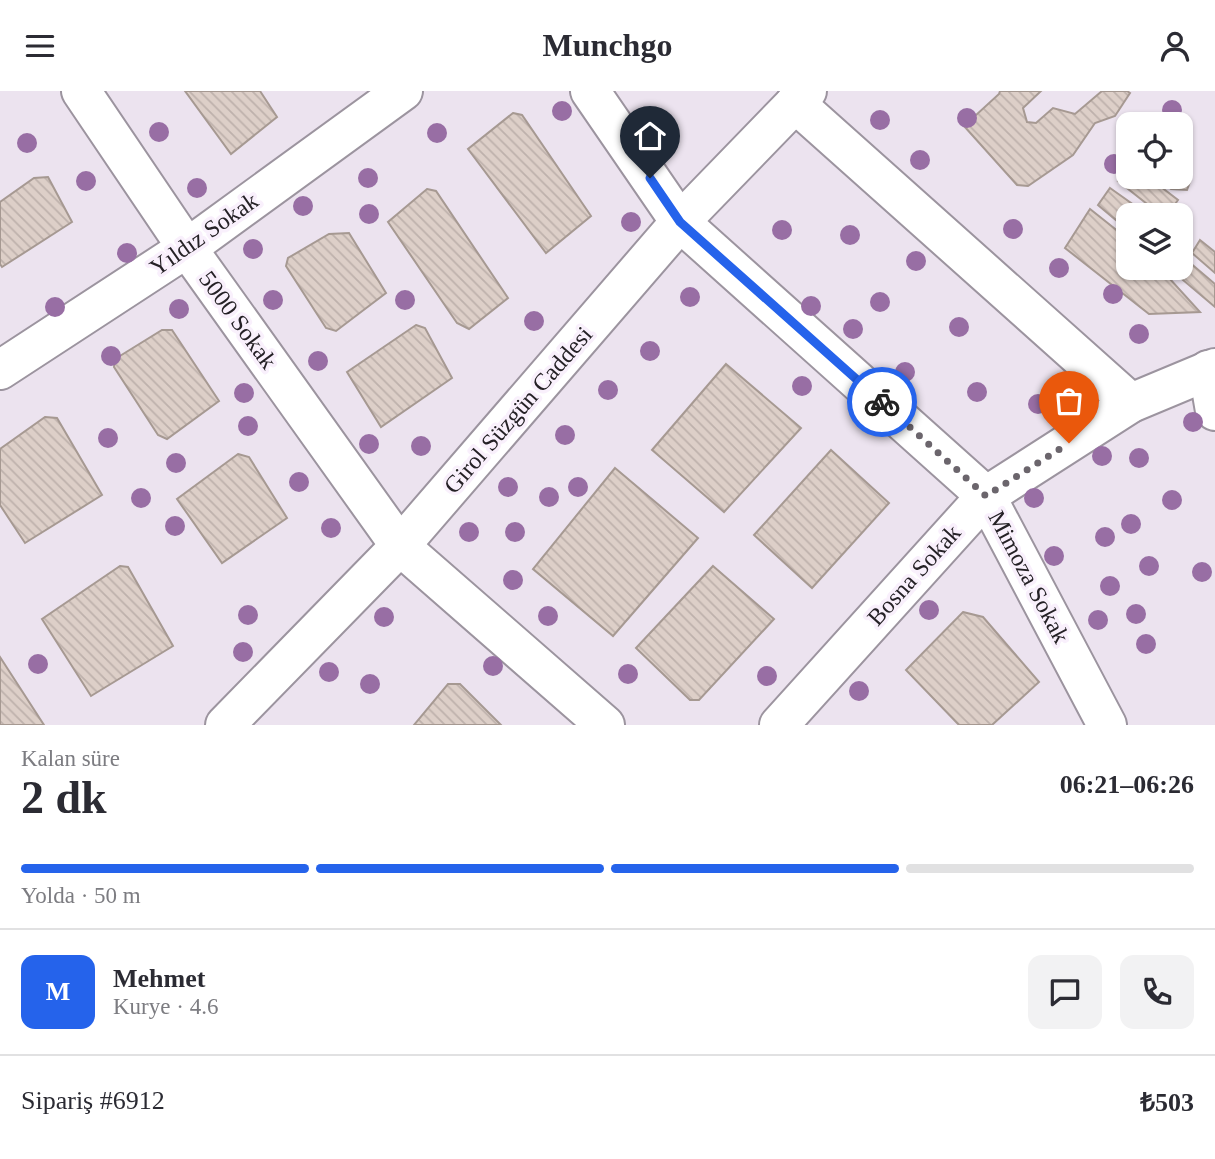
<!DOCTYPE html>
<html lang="tr">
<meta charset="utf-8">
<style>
:root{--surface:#fff;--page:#f2f2f3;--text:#2b2b33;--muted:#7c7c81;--line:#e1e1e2;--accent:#2563eb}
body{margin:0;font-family:"Times New Roman",serif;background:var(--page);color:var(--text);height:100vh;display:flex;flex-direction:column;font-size:26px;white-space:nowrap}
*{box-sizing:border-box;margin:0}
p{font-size:23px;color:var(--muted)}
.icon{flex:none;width:38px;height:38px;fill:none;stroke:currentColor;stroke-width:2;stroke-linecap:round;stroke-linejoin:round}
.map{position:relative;height:634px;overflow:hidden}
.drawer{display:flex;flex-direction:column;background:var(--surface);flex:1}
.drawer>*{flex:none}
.tools{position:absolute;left:1116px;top:21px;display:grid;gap:14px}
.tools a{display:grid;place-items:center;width:77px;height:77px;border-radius:14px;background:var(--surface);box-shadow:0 2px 5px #0004;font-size:35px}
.pin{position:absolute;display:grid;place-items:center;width:60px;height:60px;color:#fff;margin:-72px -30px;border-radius:50% 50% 50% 0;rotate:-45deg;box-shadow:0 0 7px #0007}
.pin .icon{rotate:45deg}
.courier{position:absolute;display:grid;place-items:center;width:70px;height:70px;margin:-35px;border:5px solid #2563eb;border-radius:50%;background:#fff;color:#222;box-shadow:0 2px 9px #0007}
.headline em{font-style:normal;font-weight:700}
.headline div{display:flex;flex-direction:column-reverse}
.headline{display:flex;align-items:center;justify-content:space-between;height:119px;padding:0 21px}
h1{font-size:46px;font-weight:700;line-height:52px}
.bar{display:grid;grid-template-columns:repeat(4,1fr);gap:10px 7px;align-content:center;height:84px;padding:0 21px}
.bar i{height:9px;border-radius:5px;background:var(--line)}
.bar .on{background:var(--accent)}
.bar p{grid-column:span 4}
.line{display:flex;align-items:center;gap:18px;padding:0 21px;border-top:2px solid var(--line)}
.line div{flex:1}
.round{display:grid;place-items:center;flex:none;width:74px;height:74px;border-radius:14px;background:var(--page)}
header{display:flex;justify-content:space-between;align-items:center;height:91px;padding:0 21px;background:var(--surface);font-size:32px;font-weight:700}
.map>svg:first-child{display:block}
.building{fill:url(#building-back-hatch);stroke:#a69992;stroke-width:2}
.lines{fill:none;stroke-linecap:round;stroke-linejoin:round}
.minor-casing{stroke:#9c949f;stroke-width:42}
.minor{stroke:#fff;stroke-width:38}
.tree{fill:#986ea4}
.done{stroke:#6b656c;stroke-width:7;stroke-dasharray:0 12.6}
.route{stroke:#2563eb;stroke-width:9}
.labels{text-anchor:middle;stroke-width:7;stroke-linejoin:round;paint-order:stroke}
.street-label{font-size:24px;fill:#252126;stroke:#f9f0fc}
</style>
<header><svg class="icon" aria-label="menu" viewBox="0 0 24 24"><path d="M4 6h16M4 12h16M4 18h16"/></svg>Munchgo<svg class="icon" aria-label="person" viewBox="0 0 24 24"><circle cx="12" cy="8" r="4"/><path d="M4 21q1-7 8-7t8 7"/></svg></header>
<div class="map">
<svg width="1215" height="634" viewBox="0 0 1215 634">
<defs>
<pattern id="building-back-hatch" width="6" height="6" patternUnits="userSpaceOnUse" patternTransform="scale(1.75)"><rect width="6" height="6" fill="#ddcfc8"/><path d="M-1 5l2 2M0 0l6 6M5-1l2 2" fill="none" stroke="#beb1ac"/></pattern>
</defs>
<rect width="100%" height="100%" fill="#ece3ef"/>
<g class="building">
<polygon points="185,0 260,0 277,26 231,63"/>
<polygon points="1000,0 1041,0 1023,17 1027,31 1036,32 1053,17 1075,23 1102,0 1127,0 1130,2 1115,25 1095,32 1073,64 1028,95 1017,94 964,35 999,3"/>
<polygon points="513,22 522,24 591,125 546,162 468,58"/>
<polygon points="1129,74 1129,86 1148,86 1178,109 1167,124 1161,124 1118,90"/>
<polygon points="1181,81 1191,88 1187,99 1171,98 1157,86 1181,86"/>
<polygon points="48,86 72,131 2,176 0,173 0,111 34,87"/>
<polygon points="1110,97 1148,124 1129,124 1129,140 1098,114"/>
<polygon points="427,98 436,100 508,207 469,238 457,232 388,131"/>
<polygon points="1090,118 1129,149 1129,177 1160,177 1200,221 1149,223 1065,157"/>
<polygon points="349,142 386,202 336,240 326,237 286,175 288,167 329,143"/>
<polygon points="1200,149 1215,161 1215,182 1192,162"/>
<polygon points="1182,165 1215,193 1215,216 1177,184 1179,177 1181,177"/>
<polygon points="416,234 425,237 452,287 381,336 347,281"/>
<polygon points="162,239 172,239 219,310 167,348 158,344 114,276 115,268"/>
<polygon points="726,273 801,337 724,421 652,359"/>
<polygon points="45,326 57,327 102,404 25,452 0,414 0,358"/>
<polygon points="831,359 889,412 812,497 754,444"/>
<polygon points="238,363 249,366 287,427 222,472 177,408"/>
<polygon points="615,377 698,447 613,545 533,478"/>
<polygon points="120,475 128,476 173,555 91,605 42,528"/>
<polygon points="713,475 774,528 699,609 690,609 636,557"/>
<polygon points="963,521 983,526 1039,591 992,634 959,634 906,579"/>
<polygon points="0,566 44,634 0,634"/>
<polygon points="448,593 460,593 501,634 414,634"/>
</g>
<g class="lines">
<defs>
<g id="minor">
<polyline points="81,0 187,157 400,455 605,634"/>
<polyline points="590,0 680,131 986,405 1107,634"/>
<polyline points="795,12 1131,312"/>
<polyline points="0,279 187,157 403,0"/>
<polyline points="1208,279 1215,320"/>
<polyline points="225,634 400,455 680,131 807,0"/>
<polyline points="779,634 986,405 1131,312 1215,277"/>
</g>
</defs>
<use href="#minor" class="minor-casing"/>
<use href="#minor" class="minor"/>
</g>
<g class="tree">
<circle cx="1172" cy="19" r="10"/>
<circle cx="562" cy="20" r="10"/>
<circle cx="967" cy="27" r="10"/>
<circle cx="880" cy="29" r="10"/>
<circle cx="159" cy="41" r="10"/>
<circle cx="437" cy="42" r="10"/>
<circle cx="27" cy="52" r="10"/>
<circle cx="920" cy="69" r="10"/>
<circle cx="1114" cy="73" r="10"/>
<circle cx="368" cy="87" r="10"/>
<circle cx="86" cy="90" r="10"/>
<circle cx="197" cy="97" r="10"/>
<circle cx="303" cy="115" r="10"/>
<circle cx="369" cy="123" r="10"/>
<circle cx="631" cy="131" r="10"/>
<circle cx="1013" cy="138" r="10"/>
<circle cx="782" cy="139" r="10"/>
<circle cx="850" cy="144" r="10"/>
<circle cx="253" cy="158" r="10"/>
<circle cx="127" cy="162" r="10"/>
<circle cx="916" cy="170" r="10"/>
<circle cx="1059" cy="177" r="10"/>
<circle cx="1113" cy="203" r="10"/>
<circle cx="690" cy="206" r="10"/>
<circle cx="273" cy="209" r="10"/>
<circle cx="405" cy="209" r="10"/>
<circle cx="880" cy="211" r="10"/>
<circle cx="811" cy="215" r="10"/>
<circle cx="55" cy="216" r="10"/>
<circle cx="179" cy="218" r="10"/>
<circle cx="534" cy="230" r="10"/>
<circle cx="959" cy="236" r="10"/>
<circle cx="853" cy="238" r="10"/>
<circle cx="1139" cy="243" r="10"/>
<circle cx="650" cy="260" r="10"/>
<circle cx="111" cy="265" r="10"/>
<circle cx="318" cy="270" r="10"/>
<circle cx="905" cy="281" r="10"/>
<circle cx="802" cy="295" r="10"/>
<circle cx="608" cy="299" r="10"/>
<circle cx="977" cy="301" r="10"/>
<circle cx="244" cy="302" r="10"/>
<circle cx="1038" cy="313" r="10"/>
<circle cx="1193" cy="331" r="10"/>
<circle cx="248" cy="335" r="10"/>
<circle cx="565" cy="344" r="10"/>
<circle cx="108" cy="347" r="10"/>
<circle cx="369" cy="353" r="10"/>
<circle cx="421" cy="355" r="10"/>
<circle cx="1102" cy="365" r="10"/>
<circle cx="1139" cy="367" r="10"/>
<circle cx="176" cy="372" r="10"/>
<circle cx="299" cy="391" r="10"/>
<circle cx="508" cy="396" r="10"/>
<circle cx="578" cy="396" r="10"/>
<circle cx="549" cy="406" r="10"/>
<circle cx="141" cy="407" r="10"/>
<circle cx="1034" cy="407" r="10"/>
<circle cx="1172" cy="409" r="10"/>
<circle cx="1131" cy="433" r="10"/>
<circle cx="175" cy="435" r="10"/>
<circle cx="331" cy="437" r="10"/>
<circle cx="469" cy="441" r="10"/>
<circle cx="515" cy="441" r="10"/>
<circle cx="1105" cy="446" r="10"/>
<circle cx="1054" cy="465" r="10"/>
<circle cx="1149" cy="475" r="10"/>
<circle cx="1202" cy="481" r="10"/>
<circle cx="513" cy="489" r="10"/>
<circle cx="1110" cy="495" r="10"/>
<circle cx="929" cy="519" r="10"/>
<circle cx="1136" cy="523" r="10"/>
<circle cx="248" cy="524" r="10"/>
<circle cx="548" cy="525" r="10"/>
<circle cx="384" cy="526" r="10"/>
<circle cx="1098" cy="529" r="10"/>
<circle cx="1146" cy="553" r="10"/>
<circle cx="243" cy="561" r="10"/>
<circle cx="38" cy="573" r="10"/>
<circle cx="493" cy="575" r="10"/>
<circle cx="329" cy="581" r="10"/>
<circle cx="628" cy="583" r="10"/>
<circle cx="767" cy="585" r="10"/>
<circle cx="370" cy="593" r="10"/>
<circle cx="859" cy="600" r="10"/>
</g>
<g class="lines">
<polyline class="done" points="882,311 986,405 1069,352"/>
<polyline class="route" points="650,87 680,131 882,311"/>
</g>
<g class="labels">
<g class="street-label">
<text transform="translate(204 143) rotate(-35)" y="8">Yıldız Sokak</text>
<text transform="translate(238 229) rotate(54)" y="8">5000 Sokak</text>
<text transform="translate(518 319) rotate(-49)" y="8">Girol Süzgün Caddesi</text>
<text transform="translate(914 484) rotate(-48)" y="8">Bosna Sokak</text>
<text transform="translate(1029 486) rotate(62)" y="8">Mimoza Sokak</text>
</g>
</g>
</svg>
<div class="tools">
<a><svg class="icon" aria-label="locate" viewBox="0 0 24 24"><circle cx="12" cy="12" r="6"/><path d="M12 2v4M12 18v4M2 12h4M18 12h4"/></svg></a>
<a><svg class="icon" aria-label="layers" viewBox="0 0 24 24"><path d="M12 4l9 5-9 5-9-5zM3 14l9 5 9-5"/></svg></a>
</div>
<div class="pin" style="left:1069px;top:352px;background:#ea580c"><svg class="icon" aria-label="bag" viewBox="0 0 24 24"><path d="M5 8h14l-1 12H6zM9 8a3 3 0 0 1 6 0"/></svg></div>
<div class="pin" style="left:650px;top:87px;background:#1f2937"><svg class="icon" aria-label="home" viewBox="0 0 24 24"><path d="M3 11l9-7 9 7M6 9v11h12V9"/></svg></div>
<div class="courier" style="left:882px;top:311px"><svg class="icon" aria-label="bike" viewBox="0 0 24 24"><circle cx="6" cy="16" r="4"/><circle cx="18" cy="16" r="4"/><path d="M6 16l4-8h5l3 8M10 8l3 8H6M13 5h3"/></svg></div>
</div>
<section class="drawer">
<div class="headline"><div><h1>2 dk</h1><p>Kalan süre</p></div><em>06:21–06:26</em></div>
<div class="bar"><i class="on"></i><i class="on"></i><i class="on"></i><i></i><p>Yolda · 50 m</p></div>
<div class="line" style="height:126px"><b class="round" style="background:var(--accent);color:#fff">M</b><div><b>Mehmet</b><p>Kurye · 4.6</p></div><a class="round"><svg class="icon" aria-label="chat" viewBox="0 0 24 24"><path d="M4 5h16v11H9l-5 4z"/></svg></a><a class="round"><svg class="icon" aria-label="phone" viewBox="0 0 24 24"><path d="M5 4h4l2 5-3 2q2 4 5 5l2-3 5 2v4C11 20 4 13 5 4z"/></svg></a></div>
<div class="line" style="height:91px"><div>Sipariş #6912</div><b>₺503</b></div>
</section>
